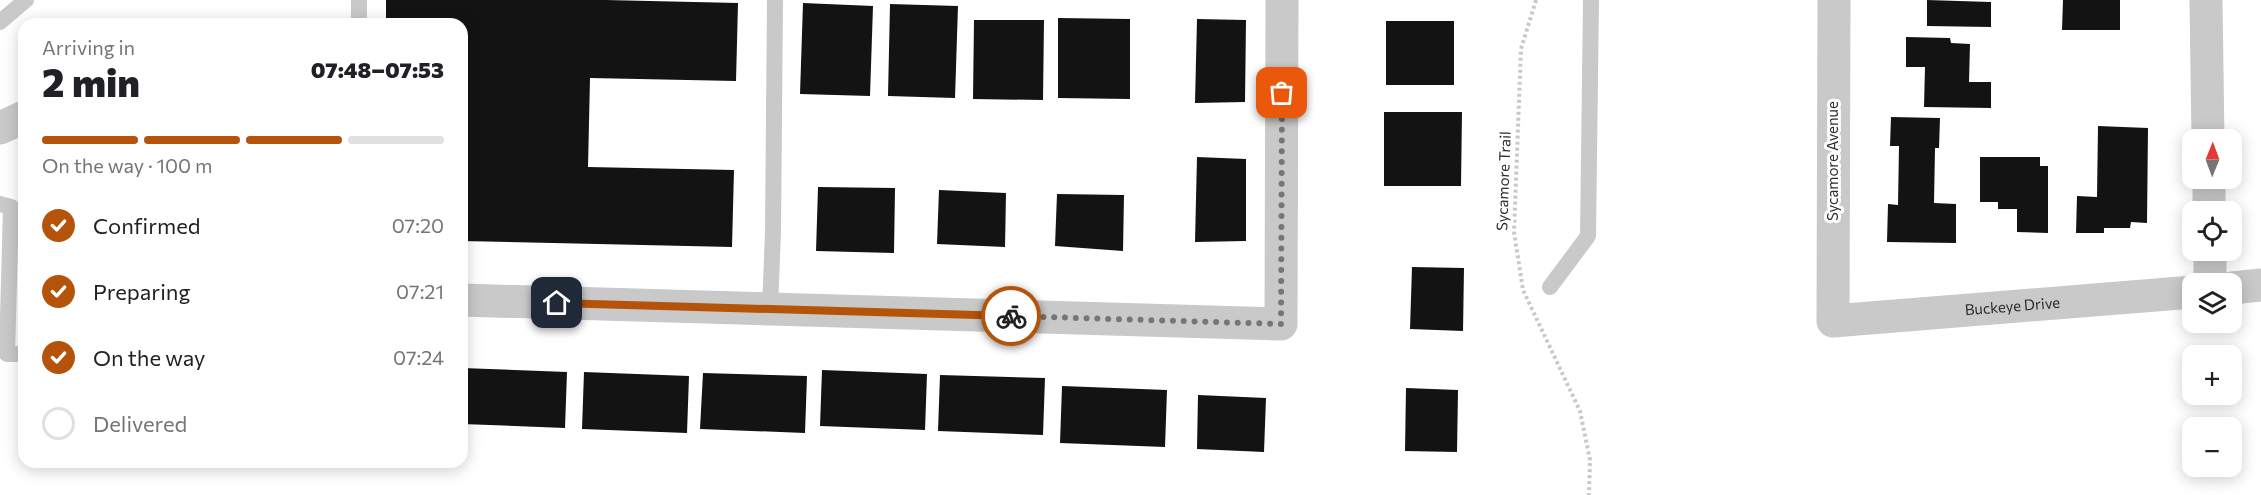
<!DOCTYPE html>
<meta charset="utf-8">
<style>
:root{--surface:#fff;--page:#f2f2f2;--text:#202124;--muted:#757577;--line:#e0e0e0;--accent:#b45309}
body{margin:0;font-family:Commissioner,sans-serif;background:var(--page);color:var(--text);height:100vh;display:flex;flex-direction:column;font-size:22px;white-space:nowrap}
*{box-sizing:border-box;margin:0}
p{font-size:20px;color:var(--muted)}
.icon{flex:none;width:33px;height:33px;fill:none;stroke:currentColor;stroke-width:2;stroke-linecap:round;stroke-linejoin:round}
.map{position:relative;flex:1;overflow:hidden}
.details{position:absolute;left:18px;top:18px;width:450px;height:450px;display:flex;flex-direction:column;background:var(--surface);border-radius:18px;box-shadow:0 3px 15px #0003}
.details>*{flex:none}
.needle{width:39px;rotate:1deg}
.fabs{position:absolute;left:2182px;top:129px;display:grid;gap:12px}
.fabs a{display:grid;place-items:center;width:60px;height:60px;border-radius:12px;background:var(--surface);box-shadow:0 3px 15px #0003;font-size:30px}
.pin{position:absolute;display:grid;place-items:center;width:51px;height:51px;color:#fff;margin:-26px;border-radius:12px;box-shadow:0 3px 9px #0006}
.courier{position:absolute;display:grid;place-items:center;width:60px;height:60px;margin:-30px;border:4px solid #b45309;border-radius:50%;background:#fff;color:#222;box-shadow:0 2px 8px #0007}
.headline em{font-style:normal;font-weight:800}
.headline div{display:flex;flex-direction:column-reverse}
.headline{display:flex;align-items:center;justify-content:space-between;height:102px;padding:0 24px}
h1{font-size:39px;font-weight:800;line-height:45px}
.bar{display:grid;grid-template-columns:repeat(4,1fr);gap:9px 6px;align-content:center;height:72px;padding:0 24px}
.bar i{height:8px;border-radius:4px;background:var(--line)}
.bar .current{background:var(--accent)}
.bar p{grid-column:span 4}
ol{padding:0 24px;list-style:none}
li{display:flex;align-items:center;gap:18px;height:66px}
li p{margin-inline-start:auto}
li .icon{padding:6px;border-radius:50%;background:var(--accent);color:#fff;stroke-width:4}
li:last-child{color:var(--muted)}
li i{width:33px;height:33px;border:3px solid var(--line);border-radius:50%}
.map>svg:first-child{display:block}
.building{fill:#131313}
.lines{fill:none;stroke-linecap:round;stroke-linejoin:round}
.path{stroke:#c9c9c9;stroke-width:4;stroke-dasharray:3 3;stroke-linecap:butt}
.service{stroke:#c9c9c9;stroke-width:16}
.minor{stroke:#c9c9c9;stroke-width:33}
.done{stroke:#767676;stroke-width:6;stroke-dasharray:0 10.8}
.route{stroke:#b45309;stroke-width:8}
.labels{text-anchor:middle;stroke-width:6;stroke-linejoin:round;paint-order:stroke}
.street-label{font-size:15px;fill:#2c2c2c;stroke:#fff}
</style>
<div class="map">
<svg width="2261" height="495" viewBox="0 0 2261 495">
<rect width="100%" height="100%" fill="#fff"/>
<g class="building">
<polygon points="386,0 606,0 738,3 736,81 590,78 588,167 734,170 732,247 462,241 462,24 386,24"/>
<polygon points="1927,0 1991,2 1991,27 1927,26"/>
<polygon points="2063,0 2120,0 2120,30 2062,30"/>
<polygon points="803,3 873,6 870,96 800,94"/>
<polygon points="890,4 958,6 955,98 888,96"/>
<polygon points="1058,18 1130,19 1130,99 1058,98"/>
<polygon points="1197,19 1246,20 1245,102 1195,103"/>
<polygon points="974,20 1044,20 1043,100 973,99"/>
<rect x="1386" y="21" width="68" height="64"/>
<polygon points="1906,37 1950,38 1951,43 1970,44 1969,82 1991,82 1991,108 1924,107 1925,67 1906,67"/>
<polygon points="1384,112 1462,112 1461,186 1384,186"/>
<polygon points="1891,117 1940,118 1939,148 1935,148 1934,203 1956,204 1956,243 1887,242 1888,204 1898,205 1899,146 1890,146"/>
<polygon points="2098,126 2148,128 2147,223 2131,222 2130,228 2104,228 2104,233 2076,233 2077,196 2097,197"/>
<polygon points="1197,157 1246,159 1246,241 1195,242"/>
<polygon points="1980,157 2040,157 2040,166 2048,166 2048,233 2017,232 2017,209 1998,209 1998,202 1980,202"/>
<polygon points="818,187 895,188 894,253 816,251"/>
<polygon points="939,190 1006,193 1005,247 937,244"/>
<polygon points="1057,194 1124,195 1123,251 1055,246"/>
<polygon points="1412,267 1464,268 1463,331 1410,329"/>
<polygon points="462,368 567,372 565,428 462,424"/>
<polygon points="822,370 927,374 925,430 820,426"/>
<polygon points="584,372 689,376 687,433 582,429"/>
<polygon points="703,373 807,376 805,433 700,429"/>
<polygon points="940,375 1045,378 1043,435 938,431"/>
<polygon points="1062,386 1167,390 1165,447 1060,443"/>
<polygon points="1406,388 1458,390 1457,452 1405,451"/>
<polygon points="1198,395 1266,398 1264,452 1197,449"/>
</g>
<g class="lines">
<polyline class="path" points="1536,0 1521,49 1514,232 1523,290 1580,411 1590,460 1589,495"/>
<g class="service">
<polyline points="0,22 26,0"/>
<polyline points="359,24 359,0"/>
<polyline points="0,204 11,207 7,354 24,354"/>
<polyline points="1550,287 1588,236 1591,0"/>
<polyline points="770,309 773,231 775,0"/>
</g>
<g class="minor">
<path id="s1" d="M1834,0L1833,321L2193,292"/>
<polyline points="2206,0 2208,140"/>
<polyline points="0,128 24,117"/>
<polyline points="2209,178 2209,212"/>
<polyline points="2210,250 2210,284"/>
<polyline points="2232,288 2261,285"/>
<polyline points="462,300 1281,324 1282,0"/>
</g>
</g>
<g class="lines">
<polyline class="done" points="1011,316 1281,324 1282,93"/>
<polyline class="route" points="557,303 1011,316"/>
</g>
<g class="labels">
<g class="street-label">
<text transform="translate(1833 161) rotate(-90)" y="5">Sycamore Avenue</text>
<text transform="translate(1504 181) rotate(-88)" y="5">Sycamore Trail</text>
<text dy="5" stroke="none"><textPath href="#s1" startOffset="501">Buckeye Drive</textPath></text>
</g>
</g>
</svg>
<div class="fabs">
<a><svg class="needle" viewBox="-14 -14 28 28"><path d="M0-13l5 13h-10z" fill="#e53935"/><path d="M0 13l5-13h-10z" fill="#757577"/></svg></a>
<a><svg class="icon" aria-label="locate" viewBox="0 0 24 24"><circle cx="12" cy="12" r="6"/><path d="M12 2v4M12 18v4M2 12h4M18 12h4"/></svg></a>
<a><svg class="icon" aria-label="layers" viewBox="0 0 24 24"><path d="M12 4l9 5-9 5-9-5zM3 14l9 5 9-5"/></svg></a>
<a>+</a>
<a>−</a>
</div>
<div class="pin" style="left:1282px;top:93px;background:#ea580c"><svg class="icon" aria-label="bag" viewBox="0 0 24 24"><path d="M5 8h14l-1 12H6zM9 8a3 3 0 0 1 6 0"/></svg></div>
<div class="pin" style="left:557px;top:303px;background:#1f2937"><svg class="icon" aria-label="home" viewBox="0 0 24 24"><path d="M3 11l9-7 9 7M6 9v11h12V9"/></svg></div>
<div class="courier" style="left:1011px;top:316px"><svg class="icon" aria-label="bike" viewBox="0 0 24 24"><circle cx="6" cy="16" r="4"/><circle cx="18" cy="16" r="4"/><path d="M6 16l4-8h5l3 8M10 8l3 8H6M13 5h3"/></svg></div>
<section class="details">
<div class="headline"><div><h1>2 min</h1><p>Arriving in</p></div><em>07:48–07:53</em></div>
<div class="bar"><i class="current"></i><i class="current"></i><i class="current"></i><i></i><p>On the way · 100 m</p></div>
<ol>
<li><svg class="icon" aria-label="check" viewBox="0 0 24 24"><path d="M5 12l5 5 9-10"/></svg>Confirmed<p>07:20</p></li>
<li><svg class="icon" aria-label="check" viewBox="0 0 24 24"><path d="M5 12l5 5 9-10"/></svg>Preparing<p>07:21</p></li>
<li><svg class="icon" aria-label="check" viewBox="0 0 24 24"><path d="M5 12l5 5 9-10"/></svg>On the way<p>07:24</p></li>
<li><i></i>Delivered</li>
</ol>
</section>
</div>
